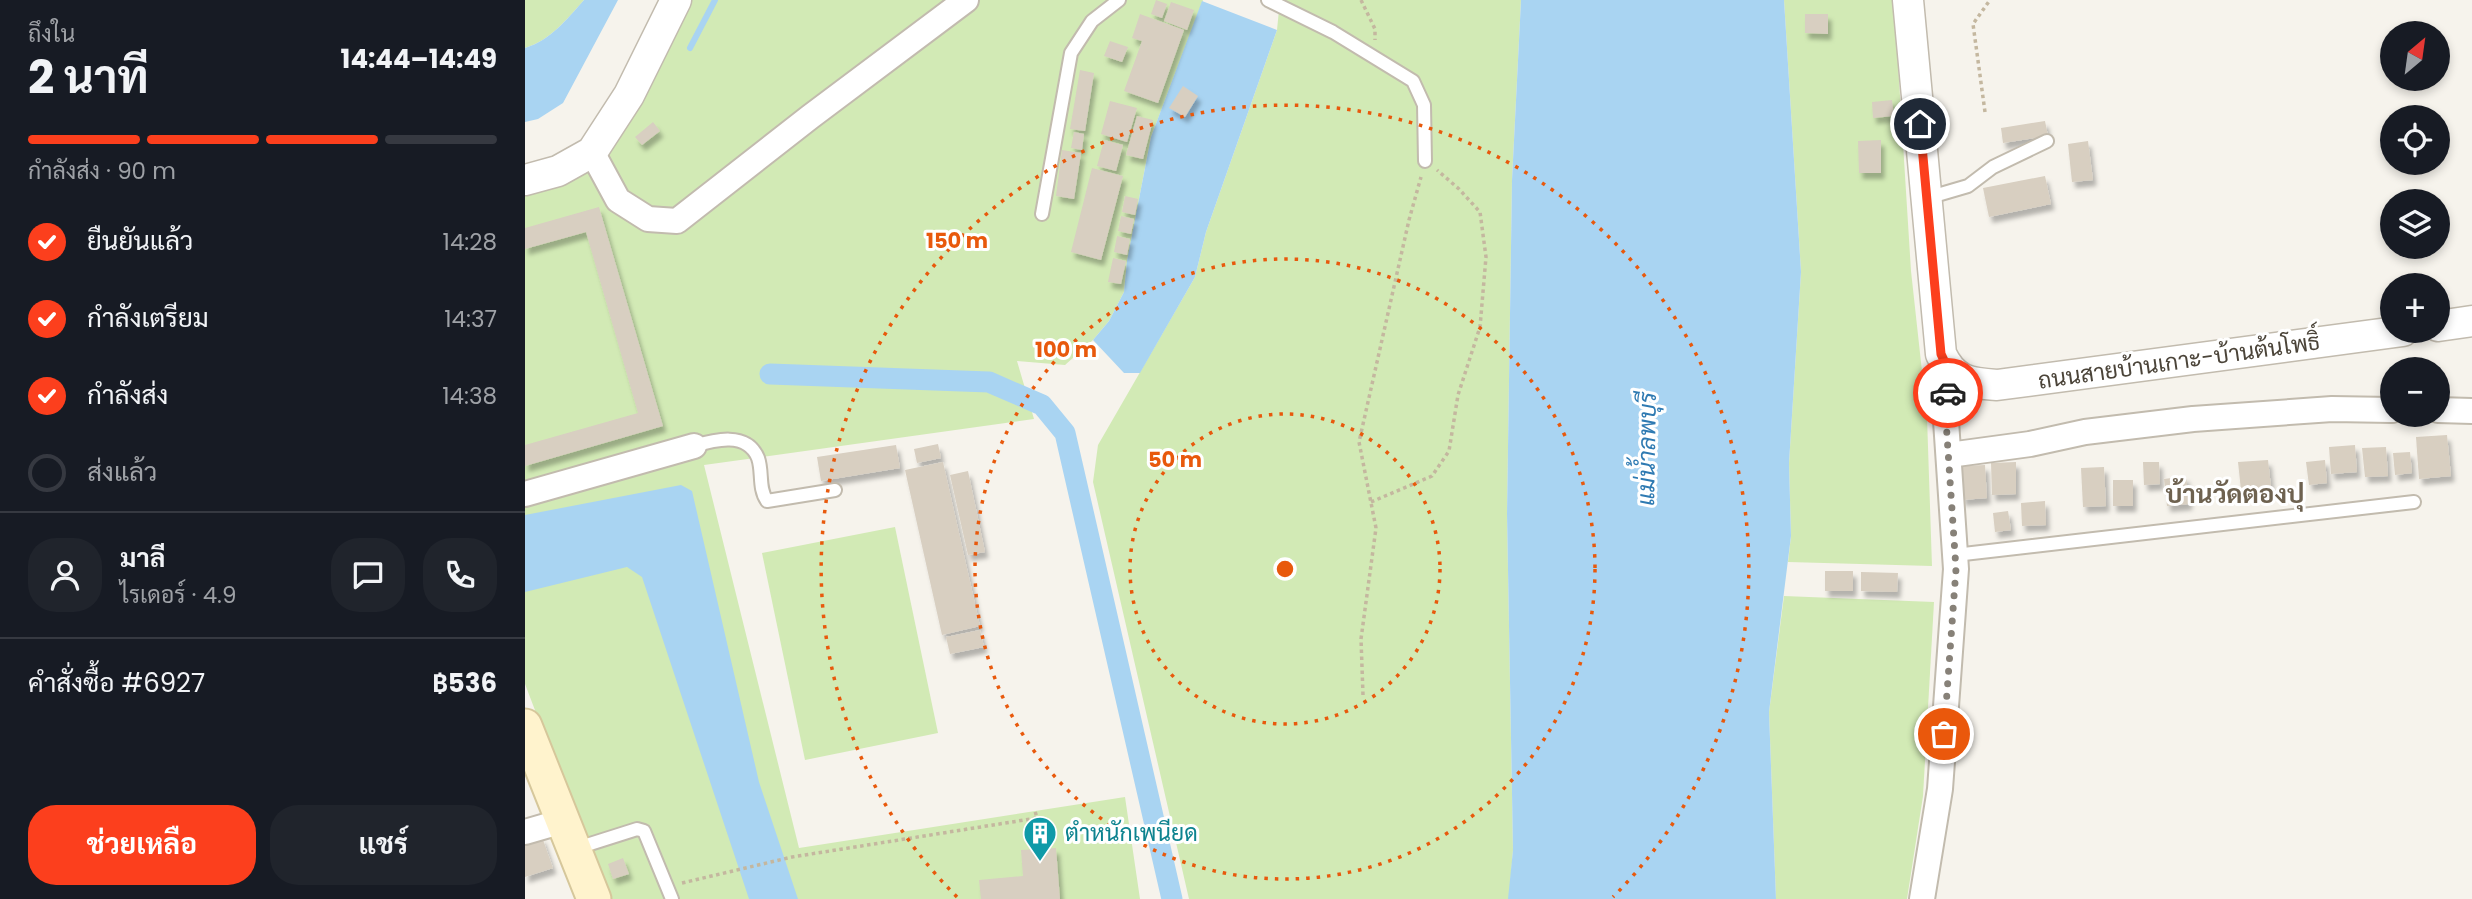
<!DOCTYPE html>
<html lang="th">
<meta charset="utf-8">
<style>
:root{--surface:#171b24;--page:#20242c;--text:#f1f3f6;--muted:#9ea1a6;--line:#363941;--accent:#fc3f1d}
body{margin:0;font-family:Poppins,Sarabun,sans-serif;background:var(--page);color:var(--text);height:100vh;display:flex;flex-direction:column;font-size:26px;white-space:nowrap}
*{box-sizing:border-box;margin:0}
p{font-size:23px;color:var(--muted)}
.icon{flex:none;width:38px;height:38px;fill:none;stroke:currentColor;stroke-width:2;stroke-linecap:round;stroke-linejoin:round}
.map{position:relative;flex:1;overflow:hidden}
.side{display:flex;flex-direction:column;background:var(--surface);width:525px}
.side>*{flex:none}
.needle{width:46px;rotate:29deg}
.tools{position:absolute;left:1855px;top:21px;display:grid;gap:14px}
.tools a{display:grid;place-items:center;width:70px;height:70px;border-radius:50%;background:var(--surface);box-shadow:0 4px 10px #0003;font-size:35px}
.pin{position:absolute;display:grid;place-items:center;width:60px;height:60px;color:#fff;margin:-30px;border:4px solid #fff;border-radius:50%;box-shadow:0 2px 7px #0007}
.courier{position:absolute;display:grid;place-items:center;width:70px;height:70px;margin:-35px;border:5px solid #fc3f1d;border-radius:50%;background:#fff;color:#222;box-shadow:0 2px 9px #0007}
.overview em{font-style:normal;font-weight:700}
.overview div{display:flex;flex-direction:column-reverse}
.overview{display:flex;align-items:center;justify-content:space-between;height:119px;padding:0 28px}
h1{font-size:46px;font-weight:700;line-height:52px}
.bar{display:grid;grid-template-columns:repeat(4,1fr);gap:10px 7px;align-content:center;height:84px;padding:0 28px}
.bar i{height:9px;border-radius:5px;background:var(--line)}
.bar .selected{background:var(--accent)}
.bar p{grid-column:span 4}
.line{display:flex;align-items:center;gap:18px;padding:0 28px;border-top:2px solid var(--line)}
.line div{flex:1}
.round{display:grid;place-items:center;flex:none;width:74px;height:74px;border-radius:28px;background:var(--page)}
ol{padding:0 28px;list-style:none}
li{display:flex;align-items:center;gap:21px;height:77px}
li p{margin-inline-start:auto}
li .icon{padding:7px;border-radius:50%;background:var(--accent);color:#fff;stroke-width:4}
li:last-child{color:var(--muted)}
li i{width:38px;height:38px;border:4px solid var(--line);border-radius:50%}
.cta{display:flex;gap:14px;margin-top:auto;padding:14px 28px}
.cta a{flex:1;height:80px;border-radius:28px;background:var(--accent);color:#fff;font-size:28px;font-weight:700;line-height:80px;text-align:center}
.cta a+a{background:var(--page);color:var(--text)}
main{display:flex;flex:1;min-height:0}
.map>svg:first-child{display:block}
.green{fill:#d2eab5}
.water{fill:#a9d4f2}
.lines{fill:none;stroke-linecap:round;stroke-linejoin:round}
.stream{stroke:#a9d4f2;stroke-width:6}
.canal{stroke:#a9d4f2;stroke-width:21}
.building{fill:#d8cfc1;filter:url(#shadow)}
.service-casing{stroke:#c2bbae;stroke-width:16}
.minor-casing{stroke:#c2bbae;stroke-width:28}
.tertiary-casing{stroke:#c2bbae;stroke-width:33}
.secondary-casing{stroke:#d6c79b;stroke-width:37}
.path{stroke:#c4b79f;stroke-width:3.5;stroke-dasharray:3.5 3.5;stroke-linecap:butt}
.service{stroke:#fff;stroke-width:12}
.minor{stroke:#fff;stroke-width:24}
.tertiary{stroke:#fff;stroke-width:30}
.secondary{stroke:#fff3cd;stroke-width:33}
.done{stroke:#878178;stroke-width:7;stroke-dasharray:0 12.6}
.route{stroke:#fc3f1d;stroke-width:9}
.ring{fill:none;stroke:#e8590c;stroke-width:3.5;stroke-dasharray:3.5 7}
.labels{text-anchor:middle;stroke-width:6;stroke-linejoin:round;paint-order:stroke}
.street-label{font-size:23px;fill:#4b4439;stroke:#fff}
.culture-label{font-size:23px;fill:#0d838f;stroke:#fff;text-anchor:start}
.water-label{font-size:24px;font-style:italic;fill:#2e7ab2;stroke:#fff}
.quarter-label{font-size:26px;font-weight:bold;fill:#6e6250;stroke:#fff}
.centre{fill:#e8590c;stroke:#fff;stroke-width:3.5}
.ring-label{font-size:21px;text-anchor:middle;font-weight:bold;fill:#e8590c;stroke:#fff;stroke-width:6;stroke-linejoin:round;paint-order:stroke}
</style>
<main>
<section class="side">
<div class="overview"><div><h1>2 นาที</h1><p>ถึงใน</p></div><em>14:44–14:49</em></div>
<div class="bar"><i class="selected"></i><i class="selected"></i><i class="selected"></i><i></i><p>กำลังส่ง · 90 m</p></div>
<ol>
<li><svg class="icon" aria-label="check" viewBox="0 0 24 24"><path d="M5 12l5 5 9-10"/></svg>ยืนยันแล้ว<p>14:28</p></li>
<li><svg class="icon" aria-label="check" viewBox="0 0 24 24"><path d="M5 12l5 5 9-10"/></svg>กำลังเตรียม<p>14:37</p></li>
<li><svg class="icon" aria-label="check" viewBox="0 0 24 24"><path d="M5 12l5 5 9-10"/></svg>กำลังส่ง<p>14:38</p></li>
<li><i></i>ส่งแล้ว</li>
</ol>
<div class="line" style="height:126px"><a class="round"><svg class="icon" aria-label="person" viewBox="0 0 24 24"><circle cx="12" cy="8" r="4"/><path d="M4 21q1-7 8-7t8 7"/></svg></a><div><b>มาลี</b><p>ไรเดอร์ · 4.9</p></div><a class="round"><svg class="icon" aria-label="chat" viewBox="0 0 24 24"><path d="M4 5h16v11H9l-5 4z"/></svg></a><a class="round"><svg class="icon" aria-label="phone" viewBox="0 0 24 24"><path d="M5 4h4l2 5-3 2q2 4 5 5l2-3 5 2v4C11 20 4 13 5 4z"/></svg></a></div>
<div class="line" style="height:91px"><div>คำสั่งซื้อ #6927</div><b>฿536</b></div>
<div class="cta"><a>ช่วยเหลือ</a><a>แชร์</a></div>
</section>
<div class="map">
<svg width="1947" height="899" viewBox="0 0 1947 899">
<defs>
<filter id="shadow"><feDropShadow dx="3.5" dy="6" stdDeviation="2" flood-color="#0004"/></filter>
</defs>
<rect width="100%" height="100%" fill="#f6f3ec"/>
<g class="green">
<path d="M0,0H59C41,20 26,40 0,48Z"/>
<polygon points="167,0 678,0 626,137 602,261 599,292 584,321 568,340 540,365 492,361 509,419 179,465 274,848 600,797 615,899 82,899 0,684 0,194 65,167 101,128"/>
<polygon points="755,0 996,0 987,180 982,514 988,850 984,899 664,899 568,482 573,445 670,277 681,232 752,30"/>
<polygon points="1259,0 1369,0 1386,271 1402,417 1407,566 1263,562 1266,536 1264,463 1276,272"/>
<polygon points="370,527 413,733 280,760 237,553"/>
<polygon points="1259,596 1409,602 1398,796 1382,899 1251,899 1244,712"/>
</g>
<g class="water">
<path d="M59,0H93L38,103L13,119L0,122V48C26,40 41,20 59,0Z"/>
<polygon points="996,0 1259,0 1276,272 1264,463 1266,536 1244,712 1251,899 983,899 988,850 982,514 987,180"/>
<polygon points="677,1 752,30 681,232 670,277 615,373 599,373 568,340 584,321 599,292 602,261 626,137"/>
<polygon points="156,485 167,491 234,782 273,899 224,899 117,577 102,567 0,592 0,515"/>
</g>
<g class="lines">
<polyline class="stream" points="165,48 190,0"/>
<polyline class="canal" points="245,374 464,382 517,405 540,433 647,899"/>
</g>
<g class="building">
<polygon points="631,0 642,4 637,18 626,14"/>
<polygon points="646,2 669,10 662,30 639,21"/>
<polygon points="615,14 659,30 633,103 599,91 617,41 607,38"/>
<polygon points="1280,14 1303,14 1303,34 1280,33"/>
<polygon points="585,41 603,47 597,62 579,56"/>
<polygon points="555,70 569,73 560,131 545,129"/>
<polygon points="658,86 673,96 660,117 644,108"/>
<polygon points="1367,100 1369,116 1348,118 1347,102"/>
<polygon points="585,101 612,108 602,142 576,134"/>
<polygon points="612,116 628,120 618,159 601,155"/>
<polygon points="1520,121 1523,136 1478,143 1476,128"/>
<polygon points="128,122 135,131 117,145 110,137"/>
<polygon points="549,132 559,134 557,150 546,148"/>
<polygon points="579,140 598,145 591,171 572,166"/>
<polygon points="1356,140 1356,173 1334,173 1333,141"/>
<polygon points="1563,141 1568,180 1547,182 1543,144"/>
<polygon points="537,150 556,153 549,199 531,196"/>
<polygon points="567,168 598,176 576,260 546,252"/>
<polygon points="1520,176 1526,204 1464,217 1458,188"/>
<polygon points="600,196 613,199 610,215 597,212"/>
<polygon points="74,207 138,426 0,466 0,445 113,413 61,232 0,249 0,228"/>
<polygon points="596,216 609,219 606,234 593,231"/>
<polygon points="592,236 605,239 602,255 589,252"/>
<polygon points="588,258 601,261 596,284 583,282"/>
<polygon points="1922,435 1926,476 1894,479 1891,437"/>
<polygon points="413,444 416,458 392,463 389,449"/>
<polygon points="371,445 375,468 296,481 292,457"/>
<polygon points="1830,445 1832,472 1806,474 1804,447"/>
<polygon points="1861,447 1863,476 1840,477 1837,448"/>
<polygon points="1885,452 1887,473 1870,475 1868,453"/>
<polygon points="1743,460 1746,487 1716,490 1713,462"/>
<polygon points="1800,460 1802,483 1784,485 1781,462"/>
<polygon points="418,462 455,626 417,635 380,470"/>
<polygon points="1491,462 1491,494 1467,495 1466,463"/>
<polygon points="1618,462 1634,462 1635,484 1619,485"/>
<polygon points="1460,465 1462,498 1437,500 1435,466"/>
<polygon points="1579,467 1581,506 1558,507 1556,468"/>
<polygon points="443,471 460,552 443,555 425,475"/>
<polygon points="1661,476 1664,504 1642,506 1639,479"/>
<rect x="1588" y="480" width="20" height="26"/>
<polygon points="1520,501 1521,525 1497,526 1496,503"/>
<polygon points="1483,511 1486,530 1470,532 1468,513"/>
<rect x="1300" y="571" width="28" height="20"/>
<polygon points="1336,572 1373,573 1372,592 1336,591"/>
<polygon points="455,630 459,647 425,654 421,637"/>
<polygon points="17,837 28,868 0,877 0,842"/>
<polygon points="531,848 535,899 456,899 454,880 498,876 496,850"/>
<polygon points="98,858 104,874 88,879 83,864"/>
</g>
<g class="lines">
<defs>
<g id="service">
<polyline points="743,0 808,32 888,81 899,105 900,161"/>
<polyline points="1402,198 1443,186 1468,167 1522,141"/>
<polyline points="517,214 546,53 567,21 594,0"/>
<path d="M169,446C189,440 222,431 233,458C238,472 233,488 242,501L310,490"/>
<polyline points="1430,555 1889,502"/>
<polyline points="49,849 112,829 119,831 147,899"/>
</g>
<g id="minor">
<polyline points="67,152 93,200 123,219 152,221 285,117 441,0"/>
<polyline points="1913,410 1947,411"/>
<polyline points="1424,455 1505,444 1560,432 1668,419 1807,409 1867,410"/>
<polyline points="0,494 169,446"/>
<polyline points="0,832 38,821"/>
<polyline points="1397,899 1415,789 1431,569 1420,406 1424,391 1431,377"/>
</g>
<g id="tertiary">
<path d="M1383,0L1416,354C1429,381 1443,383 1472,385L1878,331"/>
<polyline points="0,180 33,171 67,152 104,95 151,0"/>
<polyline points="1913,326 1947,321"/>
</g>
<polyline id="secondary" points="0,726 69,899"/>
</defs>
<use href="#service" class="service-casing"/>
<use href="#minor" class="minor-casing"/>
<use href="#tertiary" class="tertiary-casing"/>
<use href="#secondary" class="secondary-casing"/>
<g class="path">
<polyline points="836,0 850,29 850,40"/>
<polyline points="1460,112 1448,24 1465,0"/>
<polyline points="846,502 907,476 924,451 933,395 955,327 961,257 955,212 934,189 912,170"/>
<polyline points="838,695 836,639 851,528 834,442 884,220 896,177"/>
<polyline points="157,883 267,857 512,818 510,811"/>
</g>
<use href="#service" class="service"/>
<use href="#minor" class="minor"/>
<use href="#tertiary" class="tertiary"/>
<use href="#secondary" class="secondary"/>
</g>
<g class="lines">
<polyline class="done" points="1419,734 1431,569 1420,406 1423,393"/>
<polyline class="route" points="1395,124 1416,354 1423,369 1431,377 1423,393"/>
</g>
<g class="ring">
<circle cx="760" cy="569" r="155"/>
<circle cx="760" cy="569" r="310"/>
<path d="M432 897A464 464 0 1 1 1088 897"/>
</g>
<defs>
<symbol id="building-pin" viewBox="-11 -11 22 30"><path d="M0 17L-7.5 6A9.5 9.5 0 1 1 7.5 6Z" fill="#0f9aa8" stroke="#fff"/><path d="M-4-6H4V6H1V3H-1V6H-4ZM-2.5-4.3h1.7v1.8h-1.7ZM.8-4.3h1.7v1.8H.8ZM-2.5-1h1.7V.8h-1.7ZM.8-1h1.7V.8H.8Z" fill="#fff"/></symbol>
</defs>
<g fill-rule="evenodd">
<use href="#building-pin" x="496" y="814" width="38" height="52"/>
</g>
<g class="labels">
<g class="street-label">
<text transform="translate(1654 361) rotate(-8)" y="8">ถนนสายบ้านเกาะ-บ้านต้นโพธิ์</text>
</g>
<g class="culture-label">
<text x="540" y="841">ตำหนักเพนียด</text>
</g>
<g class="water-label">
<text transform="translate(1122 449) rotate(-89)" y="8">แม่น้ำลพบุรี</text>
</g>
<g class="quarter-label">
<text x="1710" y="503">บ้านวัดตองปุ</text>
</g>
</g>
<circle cx="760" cy="569" r="10" class="centre"/>
<g class="ring-label">
<text x="432" y="248">150 m</text>
<text x="541" y="357">100 m</text>
<text x="650" y="467">50 m</text>
</g>
</svg>
<div class="tools">
<a><svg class="needle" viewBox="-14 -14 28 28"><path d="M0-13l5 13h-10z" fill="#e53935"/><path d="M0 13l5-13h-10z" fill="#9ea1a6"/></svg></a>
<a><svg class="icon" aria-label="locate" viewBox="0 0 24 24"><circle cx="12" cy="12" r="6"/><path d="M12 2v4M12 18v4M2 12h4M18 12h4"/></svg></a>
<a><svg class="icon" aria-label="layers" viewBox="0 0 24 24"><path d="M12 4l9 5-9 5-9-5zM3 14l9 5 9-5"/></svg></a>
<a>+</a>
<a>−</a>
</div>
<div class="pin" style="left:1419px;top:734px;background:#ea580c"><svg class="icon" aria-label="bag" viewBox="0 0 24 24"><path d="M5 8h14l-1 12H6zM9 8a3 3 0 0 1 6 0"/></svg></div>
<div class="pin" style="left:1395px;top:124px;background:#1f2937"><svg class="icon" aria-label="home" viewBox="0 0 24 24"><path d="M3 11l9-7 9 7M6 9v11h12V9"/></svg></div>
<div class="courier" style="left:1423px;top:393px"><svg class="icon" aria-label="car" viewBox="0 0 24 24"><path d="M5 17H2v-5l4-1 3-4h7l3 4 3 1v5h-3M9 17h6M6 11h13"/><circle cx="7" cy="17" r="2"/><circle cx="17" cy="17" r="2"/></svg></div>
</div>
</main>
